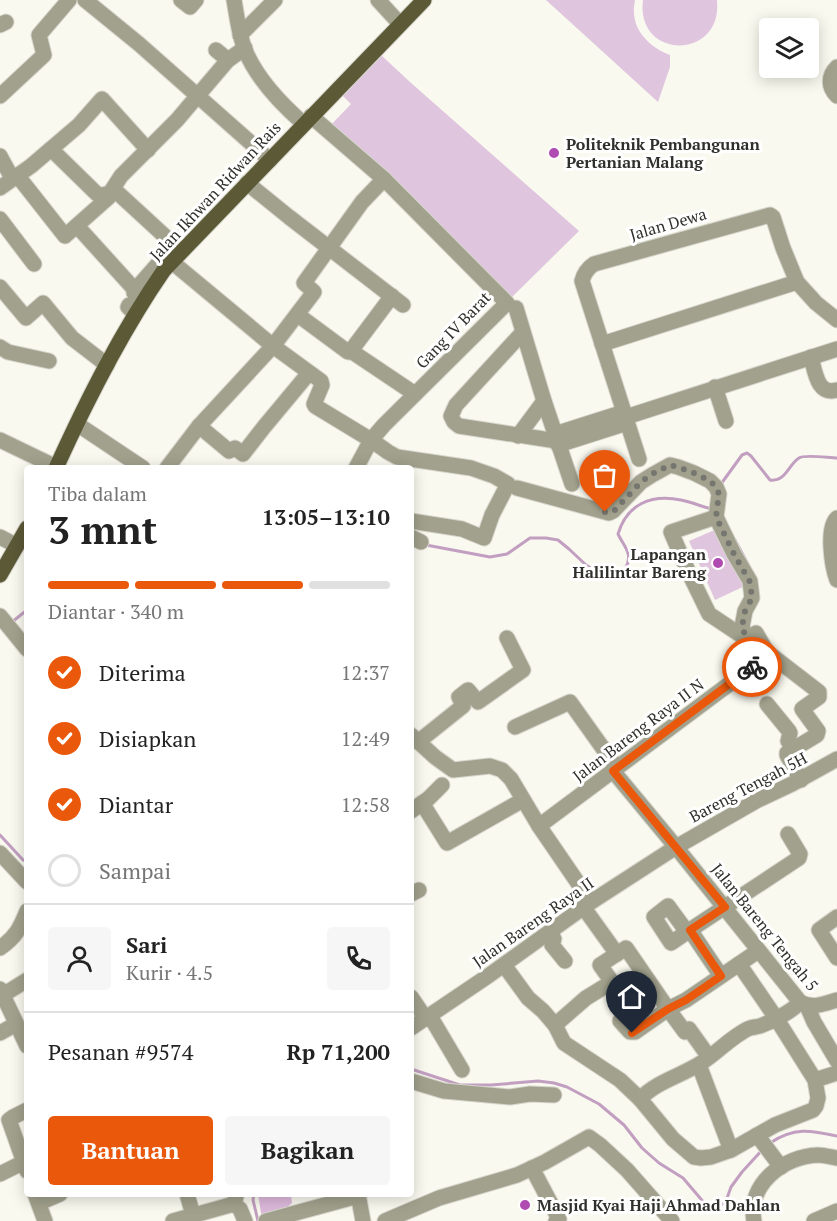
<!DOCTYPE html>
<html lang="id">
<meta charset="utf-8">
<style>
:root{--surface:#fff;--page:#f6f6f6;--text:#222;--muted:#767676;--line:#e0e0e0;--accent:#ea580c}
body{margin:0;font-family:"PT Serif",serif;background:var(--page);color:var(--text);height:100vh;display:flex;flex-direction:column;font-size:22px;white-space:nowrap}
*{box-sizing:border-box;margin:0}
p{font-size:20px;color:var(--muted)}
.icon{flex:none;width:33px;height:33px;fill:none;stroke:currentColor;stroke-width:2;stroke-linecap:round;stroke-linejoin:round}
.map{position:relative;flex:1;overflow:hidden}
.side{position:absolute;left:24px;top:465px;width:390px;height:732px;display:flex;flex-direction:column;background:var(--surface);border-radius:6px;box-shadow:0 3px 15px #0003}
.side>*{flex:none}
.buttons{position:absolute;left:759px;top:18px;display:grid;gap:12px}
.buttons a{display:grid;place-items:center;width:60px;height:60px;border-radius:6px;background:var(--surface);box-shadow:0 3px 15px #0003;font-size:30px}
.pin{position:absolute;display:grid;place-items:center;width:51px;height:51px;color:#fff;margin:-62px -26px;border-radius:50% 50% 50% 0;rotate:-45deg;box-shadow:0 0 6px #0007}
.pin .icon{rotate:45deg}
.courier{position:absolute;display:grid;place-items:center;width:60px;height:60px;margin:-30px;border:4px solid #ea580c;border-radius:50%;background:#fff;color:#222;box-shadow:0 2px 8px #0007}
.head em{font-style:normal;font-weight:600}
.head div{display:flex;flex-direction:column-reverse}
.head{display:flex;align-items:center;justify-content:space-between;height:102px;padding:0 24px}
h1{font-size:39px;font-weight:600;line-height:45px}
.bar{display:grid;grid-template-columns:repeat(4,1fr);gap:9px 6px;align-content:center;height:72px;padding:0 24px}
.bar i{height:8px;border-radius:4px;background:var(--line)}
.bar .active{background:var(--accent)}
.bar p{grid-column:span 4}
.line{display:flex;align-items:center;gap:15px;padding:0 24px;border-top:2px solid var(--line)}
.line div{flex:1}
.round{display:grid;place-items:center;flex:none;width:63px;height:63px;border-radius:6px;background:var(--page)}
ol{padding:0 24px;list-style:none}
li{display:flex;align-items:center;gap:18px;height:66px}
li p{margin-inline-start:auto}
li .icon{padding:6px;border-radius:50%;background:var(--accent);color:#fff;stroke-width:4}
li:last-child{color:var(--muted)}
li i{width:33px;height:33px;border:3px solid var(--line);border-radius:50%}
.button{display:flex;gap:12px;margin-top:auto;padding:12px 24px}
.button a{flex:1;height:69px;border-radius:6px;background:var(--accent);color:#fff;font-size:24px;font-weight:600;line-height:69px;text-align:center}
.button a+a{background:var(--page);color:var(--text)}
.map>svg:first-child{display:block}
.green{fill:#e0c5df}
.forest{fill:#ddb9db}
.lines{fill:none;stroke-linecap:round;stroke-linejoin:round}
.stream{stroke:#c29fc1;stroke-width:3}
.minor-casing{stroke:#d5d5cc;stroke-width:17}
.major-casing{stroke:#d5d5cc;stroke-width:17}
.minor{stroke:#a1a18d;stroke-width:15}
.major{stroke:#5b5936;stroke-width:15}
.done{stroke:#767670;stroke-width:6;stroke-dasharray:0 10.8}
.route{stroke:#ea580c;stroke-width:8}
.poi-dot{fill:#b04bb1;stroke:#fff;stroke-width:2}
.labels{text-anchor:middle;stroke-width:6;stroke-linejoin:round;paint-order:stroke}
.poi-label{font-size:16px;font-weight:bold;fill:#2f2f2b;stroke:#fff;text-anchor:start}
.street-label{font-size:16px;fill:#2f2f2b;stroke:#fff}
</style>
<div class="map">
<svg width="837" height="1221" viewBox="0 0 837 1221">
<rect width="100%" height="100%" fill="#f9f9ef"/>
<g class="green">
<path d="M546,0H635C629,27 647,46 670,55V67L658,102Z"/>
<path d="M643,0H717C723,61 635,60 643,0Z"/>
<polygon points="381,55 410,82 579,231 512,297 329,127 351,104 341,94"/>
<polygon points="719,528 747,585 715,600 689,541"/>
</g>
<polygon class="forest" points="258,1194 291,1194 292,1203 282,1212 262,1219"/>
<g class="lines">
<g class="stream">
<path d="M721,484L742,455L747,453L751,456L770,480C786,482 788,465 799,458C805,454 829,458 837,458"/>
<polyline points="735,540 749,566"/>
<path d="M426,545L490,557L507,554L530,538H546L558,540L569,549L586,565L597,572L610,574L625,569C634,554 624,547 618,534C627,504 651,494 681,500C692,502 702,507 712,509"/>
<polyline points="12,622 27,610"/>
<polyline points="0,835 23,860 27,861"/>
<polyline points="411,1069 460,1085 491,1085 538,1081 554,1083 567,1087 599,1104 624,1125 642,1148 659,1163 683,1178 706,1205 713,1208 720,1206 726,1201 731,1187 742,1172 763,1149"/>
<path d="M770,1143C794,1127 810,1130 837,1136"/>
<polyline points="254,1194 253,1200 258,1221"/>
</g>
<defs>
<g id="minor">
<polyline points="85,0 139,44 270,160"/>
<polyline points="181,0 190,7 196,0"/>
<path d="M234,0C237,17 239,35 245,50C257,79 281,104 304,124"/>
<polyline points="378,0 400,24"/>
<polyline points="0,25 6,22"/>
<polyline points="240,35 275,0"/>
<polyline points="216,50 228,60"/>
<path d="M837,67C828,76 828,87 837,96"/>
<polyline points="0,96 44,55 39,35 69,0"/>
<polyline points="51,149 97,194 101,195 116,192 119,194 181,251"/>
<polyline points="0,156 12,178"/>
<polyline points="17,175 65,236 109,197 110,193 121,176 177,120 228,60 245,48"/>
<polyline points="247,183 289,217 403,305"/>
<polyline points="0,188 31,166 79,125 102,99 148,150"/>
<polyline points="0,219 34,264"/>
<polyline points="77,226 135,290"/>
<polyline points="172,262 273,346 321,381 322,385 314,404 315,406 371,440 384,425 507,303 384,179 311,116"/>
<polyline points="0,287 26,318 43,303 72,338 107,365"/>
<polyline points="134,293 135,290 158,264 164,270"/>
<polyline points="129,305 128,307 135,314"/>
<polyline points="516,308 544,401 572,484"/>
<polyline points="298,315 348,352 350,352 392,296"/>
<polyline points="523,332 456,405 451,416 454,422 459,426 557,441"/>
<polyline points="602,344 797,282"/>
<polyline points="0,347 8,352 49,361"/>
<polyline points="351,351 415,394"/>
<path d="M811,357C815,371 817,396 837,390"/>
<polyline points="715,387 726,421"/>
<polyline points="626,417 837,349"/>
<polyline points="77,424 143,468"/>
<polyline points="199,426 229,451 235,448 243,454 264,427 309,373"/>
<polyline points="555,434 624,412"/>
<polyline points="518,436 544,401"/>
<polyline points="0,440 56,467"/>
<polyline points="558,445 627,423"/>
<path d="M639,459L582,281C584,273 588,268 594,264L770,215L773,217L783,248L797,282L816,303L837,320"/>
<polyline points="167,468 199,426 273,346 314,292 304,283 362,202 384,179"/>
<polyline points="356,468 371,440 388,452 397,457 471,468 494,476 508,484 492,515 484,538 462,529 411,521"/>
<polyline points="517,488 609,513 613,511 641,482 652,475 670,465 678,467 694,473 710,481 716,487 719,494 716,517 734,554 750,581 752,598 745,611 742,627 748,640 755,648 756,660 752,667 539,826"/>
<polyline points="716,517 671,532 688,571 709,614 748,640"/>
<path d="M837,518C826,528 832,567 837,580"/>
<polyline points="0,537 17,546"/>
<polyline points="411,537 421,542"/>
<polyline points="0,616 27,649"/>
<polyline points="756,633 767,652 819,692 819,697 802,709 818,731 817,735 787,753 787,755 801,780"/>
<polyline points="767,704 789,731 790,733 788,741 793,748"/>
<polyline points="515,727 570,702 617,768"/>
<polyline points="411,735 435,757 453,770 490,766 502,770 511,779 539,826 591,902"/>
<polyline points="418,742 463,706 459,697 468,690 478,702 523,670 507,638"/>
<path d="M613,771L676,847L800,1002C812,1009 824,1004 837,1000"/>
<polyline points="422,803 447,843 523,800"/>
<polyline points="411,811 428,799 442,785"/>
<polyline points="0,853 27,882"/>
<polyline points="411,894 419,890"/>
<polyline points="584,908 617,954"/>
<polyline points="837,917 819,930 837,958"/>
<polyline points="690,930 721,976"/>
<polyline points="687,932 668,906 654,917 671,943 687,932 799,858 800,854 788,834"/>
<polyline points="550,933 554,939 552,945 565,961"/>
<path d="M0,948C16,937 20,928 27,911"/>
<polyline points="504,965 528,998 543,1011 555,1025 564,1043 620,1080 640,1099 673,1139 694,1157 701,1158 711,1157 731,1150 775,1125 813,1110 816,1106 818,1098 815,1080 776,1018 739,964"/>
<polyline points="0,989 27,1046"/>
<polyline points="3,995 27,980"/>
<polyline points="411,997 426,1019"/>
<polyline points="807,1006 814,1022 837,1061"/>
<polyline points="430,1016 462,1070"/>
<polyline points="620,1021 630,1032 635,1032 668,1009 686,1000 758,951"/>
<polyline points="555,1025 586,998 612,982 600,965 626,948 668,1009 685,1032 689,1029 709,1057"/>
<polyline points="411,1028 488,976 591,902 676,847 758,800 792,784 837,759"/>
<polyline points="0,1033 16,1024"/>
<polyline points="699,1065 731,1150"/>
<polyline points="815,1080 837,1073"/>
<polyline points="411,1081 444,1091 510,1097 530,1094 554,1095"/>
<path d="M640,1099C657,1081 681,1076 701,1063C717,1053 733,1035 750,1028C754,1027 756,1027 760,1026C771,1022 793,1011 800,1002"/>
<polyline points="27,1110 13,1117 9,1120 27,1171"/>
<polyline points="757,1135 781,1167"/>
<polyline points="532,1168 559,1219 556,1221"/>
<polyline points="0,1174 24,1162"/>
<polyline points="35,1194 45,1221"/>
<polyline points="187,1194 193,1215"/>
<polyline points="358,1194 363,1221"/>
<polyline points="236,1197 234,1204 240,1209 245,1221"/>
<polyline points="39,1203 60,1194"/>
<polyline points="173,1221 234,1204"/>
<polyline points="266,1221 358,1196"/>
<polyline points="385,1221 439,1198 517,1175 545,1162 589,1137 600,1145 627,1170 672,1221"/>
<path d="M754,1221C747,1184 784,1156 818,1155C824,1155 831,1157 837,1158"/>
<polyline points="814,1221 837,1211"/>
</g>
<g id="major">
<path d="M56,468C87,400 121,332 164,270L424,0"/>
<polyline points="0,575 27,528"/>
</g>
</defs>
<use href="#minor" class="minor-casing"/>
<use href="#major" class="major-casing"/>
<use href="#minor" class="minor"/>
<use href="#major" class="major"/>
</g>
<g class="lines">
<polyline class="done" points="605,512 613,512 641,482 652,474 670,465 678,467 694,473 710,481 716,487 719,494 716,517 734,554 750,582 752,598 745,611 742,627 747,640 755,648 756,660 752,667"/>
<polyline class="route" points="632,1033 668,1009 686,1000 721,976 690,930 725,907 613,771 752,667"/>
</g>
<g class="poi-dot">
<circle cx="554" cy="153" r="6"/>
<circle cx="718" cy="563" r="6"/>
<circle cx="525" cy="1205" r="6"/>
</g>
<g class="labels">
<g class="poi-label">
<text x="566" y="150">Politeknik Pembangunan<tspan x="566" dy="18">Pertanian Malang</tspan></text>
<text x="706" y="560" text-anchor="end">Lapangan<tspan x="706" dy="18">Halilintar Bareng</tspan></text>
<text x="537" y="1211">Masjid Kyai Haji Ahmad Dahlan</text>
</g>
<g class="street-label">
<text transform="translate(215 191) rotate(-47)" y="6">Jalan Ikhwan Ridwan Rais</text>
<text transform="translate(668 224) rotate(-16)" y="6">Jalan Dewa</text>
<text transform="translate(453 330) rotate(-46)" y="6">Gang IV Barat</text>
<text transform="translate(638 730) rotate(-37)" y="6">Jalan Bareng Raya II N</text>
<text transform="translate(748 787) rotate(-28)" y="6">Bareng Tengah 5H</text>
<text transform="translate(533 922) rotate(-35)" y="6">Jalan Bareng Raya II</text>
<text transform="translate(765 927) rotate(51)" y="6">Jalan Bareng Tengah 5</text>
</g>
</g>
</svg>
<div class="buttons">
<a><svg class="icon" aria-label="layers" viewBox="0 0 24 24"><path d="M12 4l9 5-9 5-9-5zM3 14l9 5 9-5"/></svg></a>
</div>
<div class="pin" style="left:605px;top:512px;background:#ea580c"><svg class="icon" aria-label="bag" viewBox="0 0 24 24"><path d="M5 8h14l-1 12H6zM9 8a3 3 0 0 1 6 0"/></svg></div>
<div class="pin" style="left:632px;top:1033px;background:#1f2937"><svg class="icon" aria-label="home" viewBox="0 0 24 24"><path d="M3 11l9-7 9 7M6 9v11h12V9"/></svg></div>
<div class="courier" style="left:752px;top:667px"><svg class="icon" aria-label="bike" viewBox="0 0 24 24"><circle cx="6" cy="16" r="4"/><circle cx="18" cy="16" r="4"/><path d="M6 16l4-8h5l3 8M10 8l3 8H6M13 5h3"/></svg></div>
<section class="side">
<div class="head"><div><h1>3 mnt</h1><p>Tiba dalam</p></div><em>13:05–13:10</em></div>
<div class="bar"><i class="active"></i><i class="active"></i><i class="active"></i><i></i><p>Diantar · 340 m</p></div>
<ol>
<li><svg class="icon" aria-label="check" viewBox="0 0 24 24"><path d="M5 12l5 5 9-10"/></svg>Diterima<p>12:37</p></li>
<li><svg class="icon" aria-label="check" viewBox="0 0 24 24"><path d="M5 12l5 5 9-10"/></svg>Disiapkan<p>12:49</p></li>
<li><svg class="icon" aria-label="check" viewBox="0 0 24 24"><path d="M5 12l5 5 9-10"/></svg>Diantar<p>12:58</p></li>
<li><i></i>Sampai</li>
</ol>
<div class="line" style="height:108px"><a class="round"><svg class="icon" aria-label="person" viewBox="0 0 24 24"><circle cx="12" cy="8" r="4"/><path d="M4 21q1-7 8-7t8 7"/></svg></a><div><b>Sari</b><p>Kurir · 4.5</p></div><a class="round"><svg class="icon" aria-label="phone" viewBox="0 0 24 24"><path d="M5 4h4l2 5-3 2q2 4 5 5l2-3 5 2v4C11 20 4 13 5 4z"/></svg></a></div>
<div class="line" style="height:78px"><div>Pesanan #9574</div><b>Rp 71,200</b></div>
<div class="button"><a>Bantuan</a><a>Bagikan</a></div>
</section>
</div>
